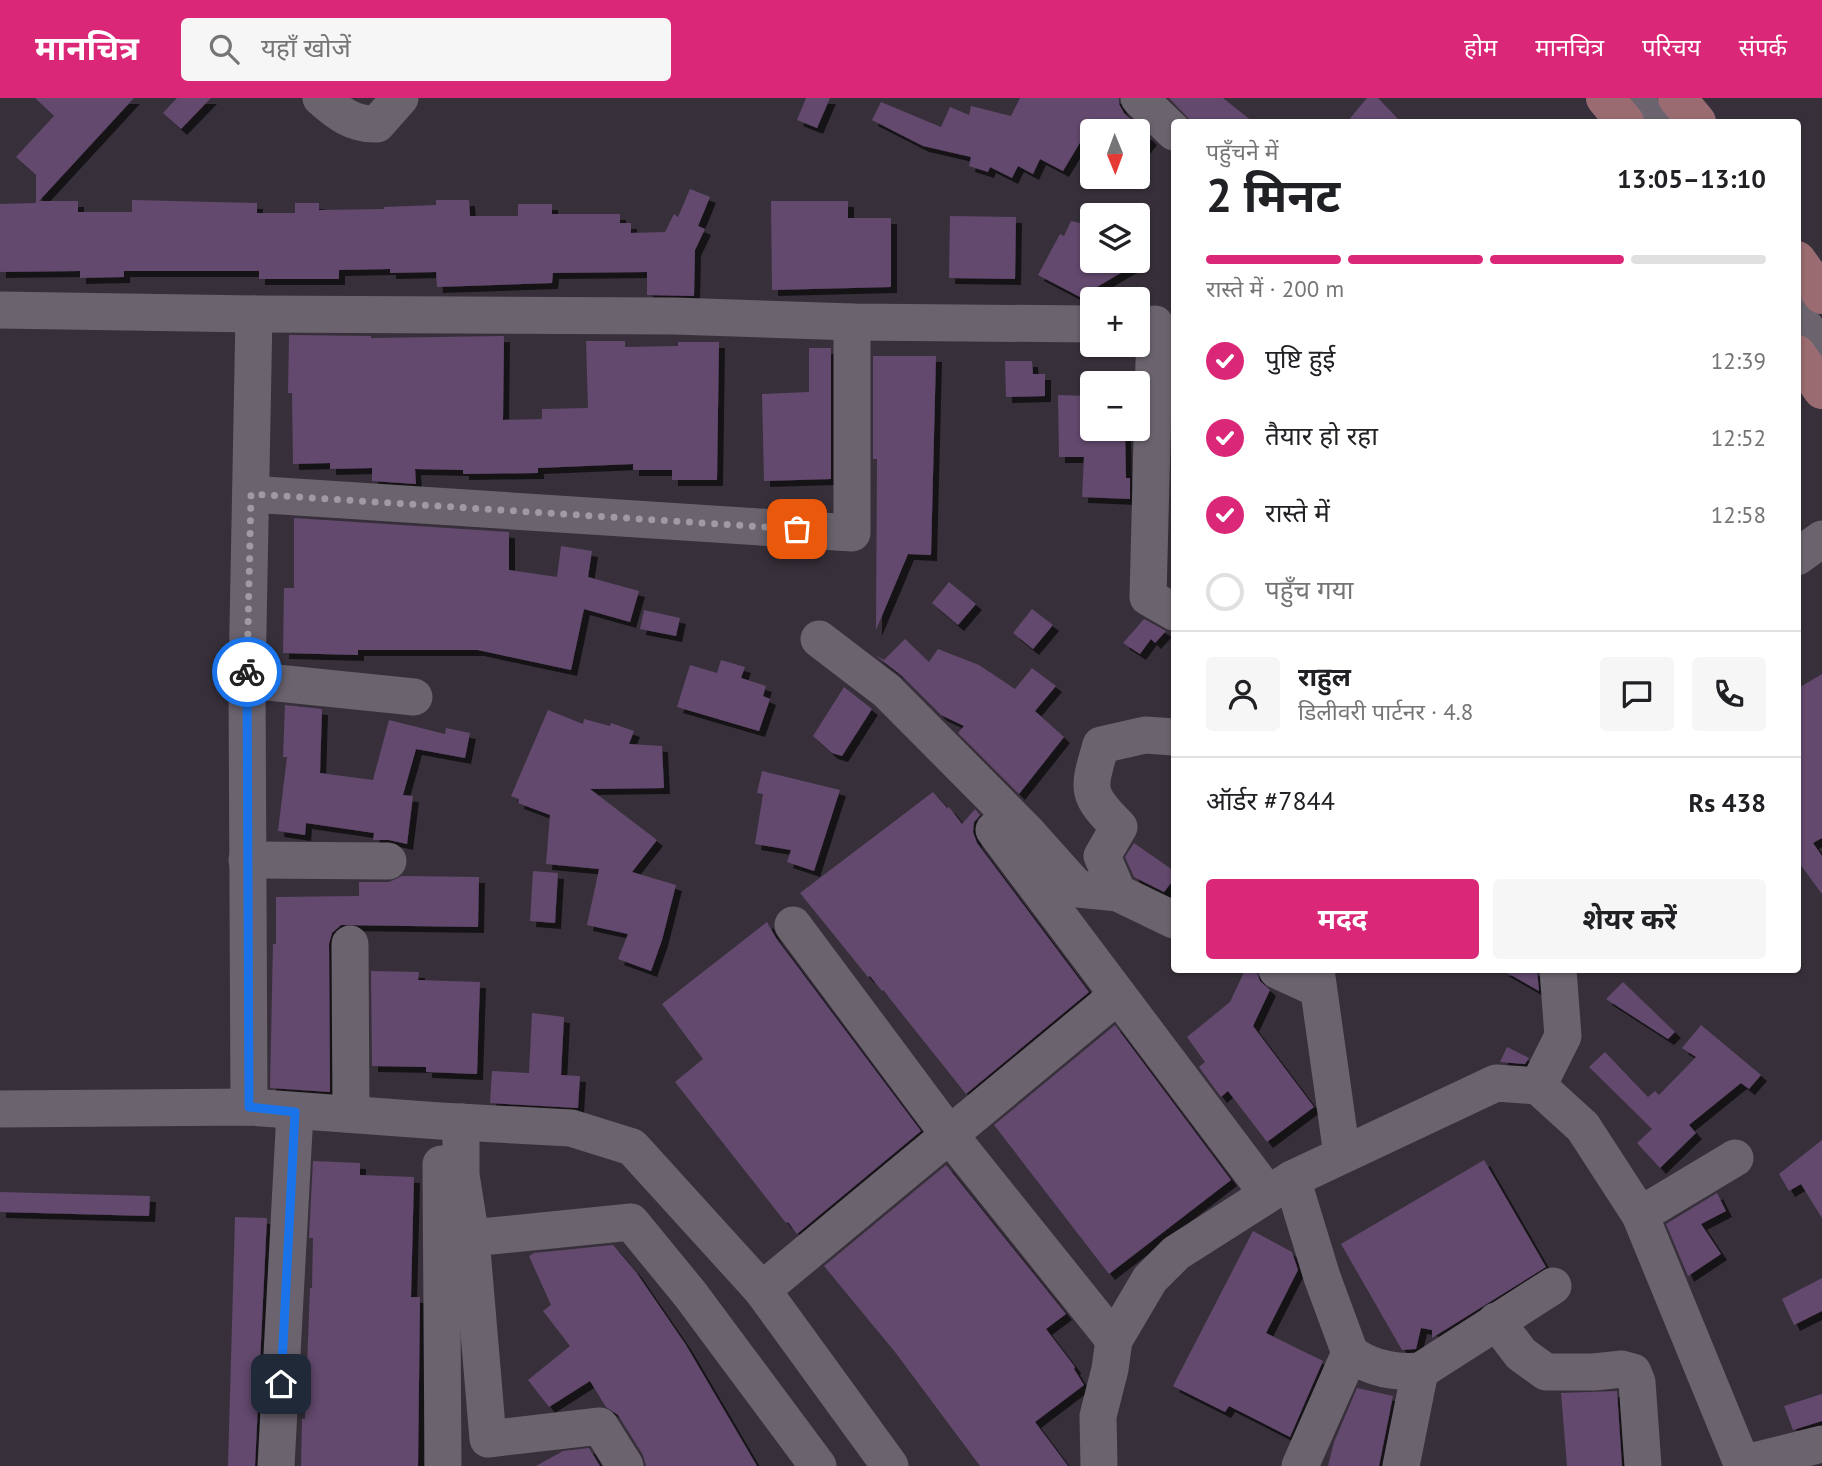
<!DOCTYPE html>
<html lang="hi">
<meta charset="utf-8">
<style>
:root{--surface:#fff;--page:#f6f6f6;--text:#202124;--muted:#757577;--line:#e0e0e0;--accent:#db2777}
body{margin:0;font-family:"PT Sans","Noto Sans Devanagari",sans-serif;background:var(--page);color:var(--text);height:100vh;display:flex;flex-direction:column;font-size:26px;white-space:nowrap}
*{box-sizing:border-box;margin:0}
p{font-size:23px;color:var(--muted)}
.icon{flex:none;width:38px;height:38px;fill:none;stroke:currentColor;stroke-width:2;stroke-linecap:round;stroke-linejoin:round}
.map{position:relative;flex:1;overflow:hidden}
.panel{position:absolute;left:1171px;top:21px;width:630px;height:854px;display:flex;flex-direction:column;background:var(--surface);border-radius:7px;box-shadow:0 2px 5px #0004}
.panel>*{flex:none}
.needle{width:46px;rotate:179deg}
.buttons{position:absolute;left:1080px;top:21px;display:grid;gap:14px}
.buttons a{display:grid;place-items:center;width:70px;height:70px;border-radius:7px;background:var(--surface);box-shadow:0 2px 5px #0004;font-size:35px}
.pin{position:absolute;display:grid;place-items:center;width:60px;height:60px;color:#fff;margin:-30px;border-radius:14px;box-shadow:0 4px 10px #0006}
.courier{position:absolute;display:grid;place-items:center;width:70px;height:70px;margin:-35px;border:5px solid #1a73e8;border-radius:50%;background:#fff;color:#222;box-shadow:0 2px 9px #0007}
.head em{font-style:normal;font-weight:700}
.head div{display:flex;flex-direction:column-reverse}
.head{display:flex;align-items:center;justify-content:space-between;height:119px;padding:0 35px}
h1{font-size:46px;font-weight:700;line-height:52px}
.bar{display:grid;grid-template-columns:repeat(4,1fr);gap:10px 7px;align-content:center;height:84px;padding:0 35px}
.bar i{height:9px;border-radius:5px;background:var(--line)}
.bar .on{background:var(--accent)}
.bar p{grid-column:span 4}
.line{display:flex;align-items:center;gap:18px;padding:0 35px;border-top:2px solid var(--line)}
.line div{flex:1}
.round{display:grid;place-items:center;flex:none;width:74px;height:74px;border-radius:7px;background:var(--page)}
ol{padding:0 35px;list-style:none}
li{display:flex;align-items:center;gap:21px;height:77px}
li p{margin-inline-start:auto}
li .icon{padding:7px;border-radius:50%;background:var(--accent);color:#fff;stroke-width:4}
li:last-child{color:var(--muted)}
li i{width:38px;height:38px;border:4px solid var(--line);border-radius:50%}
.primary-button{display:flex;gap:14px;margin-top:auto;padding:14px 35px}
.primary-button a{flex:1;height:80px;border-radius:7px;background:var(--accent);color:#fff;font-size:28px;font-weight:700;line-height:80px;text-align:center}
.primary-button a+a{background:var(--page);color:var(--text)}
header{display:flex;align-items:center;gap:42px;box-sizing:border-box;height:98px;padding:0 35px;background:var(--accent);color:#fff}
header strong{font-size:33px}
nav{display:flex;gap:38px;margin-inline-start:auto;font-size:24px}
.search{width:490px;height:63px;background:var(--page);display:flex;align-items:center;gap:18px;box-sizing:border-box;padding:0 24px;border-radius:7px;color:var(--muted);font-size:26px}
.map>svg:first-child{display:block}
.building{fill:#62496d;filter:url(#shadow)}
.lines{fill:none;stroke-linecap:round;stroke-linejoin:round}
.minor{stroke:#6b646f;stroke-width:37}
.major{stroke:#9a6c71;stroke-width:38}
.done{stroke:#a09ba3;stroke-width:7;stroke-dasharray:0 12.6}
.route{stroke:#1a73e8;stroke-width:9}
</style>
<header>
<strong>मानचित्र</strong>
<div class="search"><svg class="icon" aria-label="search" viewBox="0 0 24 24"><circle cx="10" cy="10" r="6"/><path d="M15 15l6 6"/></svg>यहाँ खोजें</div>
<nav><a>होम</a><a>मानचित्र</a><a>परिचय</a><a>संपर्क</a></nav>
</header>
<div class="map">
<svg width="1822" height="1368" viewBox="0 0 1822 1368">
<defs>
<filter id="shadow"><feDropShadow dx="6" dy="6" stdDeviation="0" flood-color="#0009"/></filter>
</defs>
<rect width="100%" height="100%" fill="#37303a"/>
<g class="building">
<polygon points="35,0 134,0 39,103 78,103 78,114 132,114 132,102 257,105 257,115 295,115 295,105 319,105 319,112 384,111 384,109 436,107 436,102 469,102 470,118 518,118 518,106 552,106 552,116 620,116 620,125 631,125 631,135 665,134 674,116 678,119 690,91 710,99 698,128 705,131 695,152 694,198 647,197 647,174 553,175 552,185 437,189 436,174 390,175 390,171 339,172 339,181 259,181 259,173 124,173 124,179 80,180 80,173 0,174 0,106 36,105 36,77 16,59 54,18"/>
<polygon points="177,0 211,0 181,31 163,15"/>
<polygon points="806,0 830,0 817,30 797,22"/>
<polygon points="1020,0 1119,0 1119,6 1124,15 1151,41 1138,58 1138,33 1087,33 1063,73 1040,61 1033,76 1018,68 1012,80 990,69 988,74 969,68 971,59 923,48 872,22 881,4 941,29 950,9 969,17 971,8 1011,18"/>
<polygon points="1169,0 1223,0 1253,24 1192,24"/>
<polygon points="1367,0 1378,0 1401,24 1347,24"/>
<polygon points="771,103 848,103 848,120 891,120 891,189 772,192"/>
<polygon points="950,118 1016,119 1015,181 949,180"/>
<polygon points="1071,123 1088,127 1092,133 1092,163 1141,163 1080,199 1038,177 1060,136 1064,138"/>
<polygon points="289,237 371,238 371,240 504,238 503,322 542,321 542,311 588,310 586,243 625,243 625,249 678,248 678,244 719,244 717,382 672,382 672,372 633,372 633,366 538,370 538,375 463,376 463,372 415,371 416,386 372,383 372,370 330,371 330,365 293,366 292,295 288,295"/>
<polygon points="809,250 831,250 831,381 764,383 762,296 809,294"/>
<polygon points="873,258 936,258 931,457 908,456 876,532 877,361 873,361"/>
<polygon points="1005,263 1032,263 1033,276 1045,276 1045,298 1006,299"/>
<polygon points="1058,297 1092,298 1092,331 1125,331 1126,380 1130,380 1130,401 1082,399 1084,359 1059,359"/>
<polygon points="294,420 509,434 509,472 557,479 561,448 592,453 588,479 639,493 630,524 584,511 571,572 478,552 358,552 358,557 283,555 284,490 294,490"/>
<polygon points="949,484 976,506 958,527 932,505"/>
<polygon points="1032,511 1053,527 1033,551 1013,535"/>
<polygon points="644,512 680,520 676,538 640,531"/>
<polygon points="1144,521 1166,533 1155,545 1151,541 1140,556 1123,545"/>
<polygon points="905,541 929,564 938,551 979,567 1015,591 1032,570 1056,588 1035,613 1064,639 1019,696 958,635 964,628 941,617 902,578 875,557 884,562"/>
<polygon points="721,562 745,569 741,580 766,588 763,598 770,601 759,633 677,609 690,567 717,575"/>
<polygon points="1822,576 1822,740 1813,745 1822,758 1822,796 1797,762 1797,591"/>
<polygon points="844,589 872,611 842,658 832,655 813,638"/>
<polygon points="285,607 322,611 320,675 373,682 389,622 445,636 446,630 470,635 465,660 416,651 403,697 413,698 407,746 389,742 373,742 374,735 306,725 305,737 278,733 287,659 283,659"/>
<polygon points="548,612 583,626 584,621 610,628 611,625 634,633 629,646 662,648 664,690 590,691 657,742 632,774 676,787 662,842 651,873 618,861 628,836 587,827 599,771 546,766 550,717 518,705 519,701 511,698"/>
<polygon points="762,673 840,692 814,773 787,764 791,752 755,746 763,696 757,695"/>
<polygon points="933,694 947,710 949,709 962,726 975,711 980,717 974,724 973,734 977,745 1089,894 966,996 883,892 882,893 870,878 868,879 800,795"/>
<polygon points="1134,745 1174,773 1174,781 1164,794 1134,779 1125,759"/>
<polygon points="533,773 558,775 555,825 530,823"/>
<polygon points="402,778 479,779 478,829 341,827 332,835 329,846 330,994 270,990 273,846 276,846 276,799 359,798 359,784 389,784"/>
<polygon points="767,824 776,840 921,1033 797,1136 788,1124 786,1125 675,984 703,961 662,906"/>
<polygon points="1245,872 1256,872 1260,883 1270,892 1253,928 1314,1009 1267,1044 1228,993 1221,999 1199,969 1205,964 1187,939 1230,904"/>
<polygon points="1502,872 1537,872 1539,893"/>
<polygon points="371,873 419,874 418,882 480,884 477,976 426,974 426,969 372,968"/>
<polygon points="1623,884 1675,934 1668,941 1606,901"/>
<polygon points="532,915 564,919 561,977 580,978 578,1010 490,1005 492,973 529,975"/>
<polygon points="1115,927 1231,1082 1109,1176 994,1027"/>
<polygon points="1701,927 1761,977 1749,991 1741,985 1689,1027 1696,1035 1660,1070 1637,1045 1652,1031 1589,969 1605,954 1648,999 1655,993 1659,997 1696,959 1682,950"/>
<polygon points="1507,949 1529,960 1525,966 1500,964"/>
<polygon points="1822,1042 1822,1120 1801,1086 1789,1093 1779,1076"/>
<polygon points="1484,1062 1546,1169 1432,1240 1432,1232 1421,1230 1416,1251 1402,1252 1341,1146"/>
<polygon points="313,1063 360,1065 360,1077 414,1079 411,1199 420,1199 418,1368 301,1368 302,1321 305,1321 310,1190 312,1190 313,1140 309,1140"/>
<polygon points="946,1067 1066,1216 1046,1231 1075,1269 1074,1271 1084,1287 1035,1324 1068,1368 980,1368 895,1254 824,1168"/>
<polygon points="0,1094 150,1098 149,1118 0,1114"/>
<polygon points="1717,1095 1726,1113 1701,1126 1721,1156 1688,1178 1666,1126"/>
<polygon points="235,1119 267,1120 255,1368 228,1368"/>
<polygon points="1253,1133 1292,1154 1298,1172 1266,1235 1323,1263 1290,1339 1229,1308 1225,1314 1173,1288"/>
<polygon points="613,1147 636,1174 686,1247 757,1368 646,1368 643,1357 618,1317 606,1309 590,1283 549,1309 528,1282 570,1248 543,1213 551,1207 529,1158 534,1155"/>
<polygon points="1822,1180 1822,1213 1794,1227 1782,1201"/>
<polygon points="1357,1290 1393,1298 1379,1368 1328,1368 1334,1344"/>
<polygon points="1617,1293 1622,1368 1567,1368 1561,1295"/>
<polygon points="1822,1296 1822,1323 1793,1332 1784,1308"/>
<polygon points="589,1350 600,1368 536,1368 563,1353"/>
</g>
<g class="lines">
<g class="minor">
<path d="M321,0C338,15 353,27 377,26L400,0"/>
<polyline points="1139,0 1174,34"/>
<polyline points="1633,0 1653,24"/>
<polyline points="0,212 254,216 674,218 852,224 1092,226"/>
<polyline points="1797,218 1822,252"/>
<polyline points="1155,226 1148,499 1174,514"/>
<polyline points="251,396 852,435 852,224"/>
<polyline points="1797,459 1822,441"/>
<polyline points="819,541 887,593 1027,734 1078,791 1118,795 1174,822"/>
<polyline points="247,582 414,599"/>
<polyline points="994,732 1267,1095"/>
<polyline points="247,762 388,763"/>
<path d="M1118,795L1102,758L1119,729C1085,695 1088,692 1101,647L1145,637L1174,639"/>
<polyline points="793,827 948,1035 1114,1242"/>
<polyline points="350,846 351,1016"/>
<polyline points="1277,872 1318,891"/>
<polyline points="1316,872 1342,1057"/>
<polyline points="1538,988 1563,938 1558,872"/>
<polyline points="249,1009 247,582 254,216"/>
<polyline points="0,1011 249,1009 440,1023 571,1030 632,1049 762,1192 890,1368"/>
<polyline points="461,1024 461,1077 471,1140 488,1341 600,1328 625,1368"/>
<polyline points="441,1066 443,1368"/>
<polyline points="1292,1081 1322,1179 1350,1255 1300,1368"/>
<polyline points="1640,1117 1735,1060"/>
<polyline points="471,1140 631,1124 690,1196 818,1368"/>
<polyline points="762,1192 1118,897"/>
<polyline points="1496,1223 1521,1256 1546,1274 1594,1274 1622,1271 1633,1274 1637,1284 1643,1368"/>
<path d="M1350,1255C1371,1271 1394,1275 1420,1273L1553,1188"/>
<polyline points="1742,1366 1822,1346"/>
<polyline points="276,1368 295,1014"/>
<polyline points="1099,1368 1098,1318 1110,1271 1114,1242 1150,1181 1176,1155 1292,1081 1496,985 1538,988 1583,1029 1640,1117 1743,1368"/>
<polyline points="1401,1368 1420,1273"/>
</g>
<g class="major">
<polyline points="1605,0 1625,24"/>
<polyline points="1677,0 1697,24"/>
<polyline points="1797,162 1822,197"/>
<polyline points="1797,256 1822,292"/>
</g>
</g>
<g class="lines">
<polyline class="done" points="247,574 251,396 797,431"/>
<polyline class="route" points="247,574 249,1009 295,1014 281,1286"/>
</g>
</svg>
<div class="buttons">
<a><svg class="needle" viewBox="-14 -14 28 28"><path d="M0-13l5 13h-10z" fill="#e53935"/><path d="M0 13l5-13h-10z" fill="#757577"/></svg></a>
<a><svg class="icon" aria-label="layers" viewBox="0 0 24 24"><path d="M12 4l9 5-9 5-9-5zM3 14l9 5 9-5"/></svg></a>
<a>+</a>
<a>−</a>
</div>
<div class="pin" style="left:797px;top:431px;background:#ea580c"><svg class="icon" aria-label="bag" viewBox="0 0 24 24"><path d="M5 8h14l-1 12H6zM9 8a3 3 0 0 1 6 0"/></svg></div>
<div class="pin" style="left:281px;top:1286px;background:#1f2937"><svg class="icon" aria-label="home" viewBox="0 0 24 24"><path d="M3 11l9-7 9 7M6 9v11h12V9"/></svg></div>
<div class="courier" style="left:247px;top:574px"><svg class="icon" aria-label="bike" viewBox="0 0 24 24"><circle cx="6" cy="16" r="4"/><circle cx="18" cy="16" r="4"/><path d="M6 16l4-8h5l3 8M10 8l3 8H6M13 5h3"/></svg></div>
<section class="panel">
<div class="head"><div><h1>2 मिनट</h1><p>पहुँचने में</p></div><em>13:05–13:10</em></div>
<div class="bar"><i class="on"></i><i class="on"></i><i class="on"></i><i></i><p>रास्ते में · 200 m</p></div>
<ol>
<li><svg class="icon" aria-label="check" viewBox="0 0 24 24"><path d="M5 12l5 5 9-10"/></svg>पुष्टि हुई<p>12:39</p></li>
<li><svg class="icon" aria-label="check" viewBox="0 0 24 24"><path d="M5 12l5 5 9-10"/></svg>तैयार हो रहा<p>12:52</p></li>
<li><svg class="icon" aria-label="check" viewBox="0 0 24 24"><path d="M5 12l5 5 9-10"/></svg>रास्ते में<p>12:58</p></li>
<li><i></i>पहुँच गया</li>
</ol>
<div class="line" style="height:126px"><a class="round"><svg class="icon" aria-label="person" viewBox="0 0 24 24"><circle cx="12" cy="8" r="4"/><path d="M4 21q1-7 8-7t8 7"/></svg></a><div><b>राहुल</b><p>डिलीवरी पार्टनर · 4.8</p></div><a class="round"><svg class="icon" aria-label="chat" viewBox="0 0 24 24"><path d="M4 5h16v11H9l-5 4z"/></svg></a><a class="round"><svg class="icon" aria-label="phone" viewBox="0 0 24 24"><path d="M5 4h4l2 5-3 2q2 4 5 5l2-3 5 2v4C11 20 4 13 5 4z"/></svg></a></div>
<div class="line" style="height:91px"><div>ऑर्डर #7844</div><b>Rs 438</b></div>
<div class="primary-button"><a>मदद</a><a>शेयर करें</a></div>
</section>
</div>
